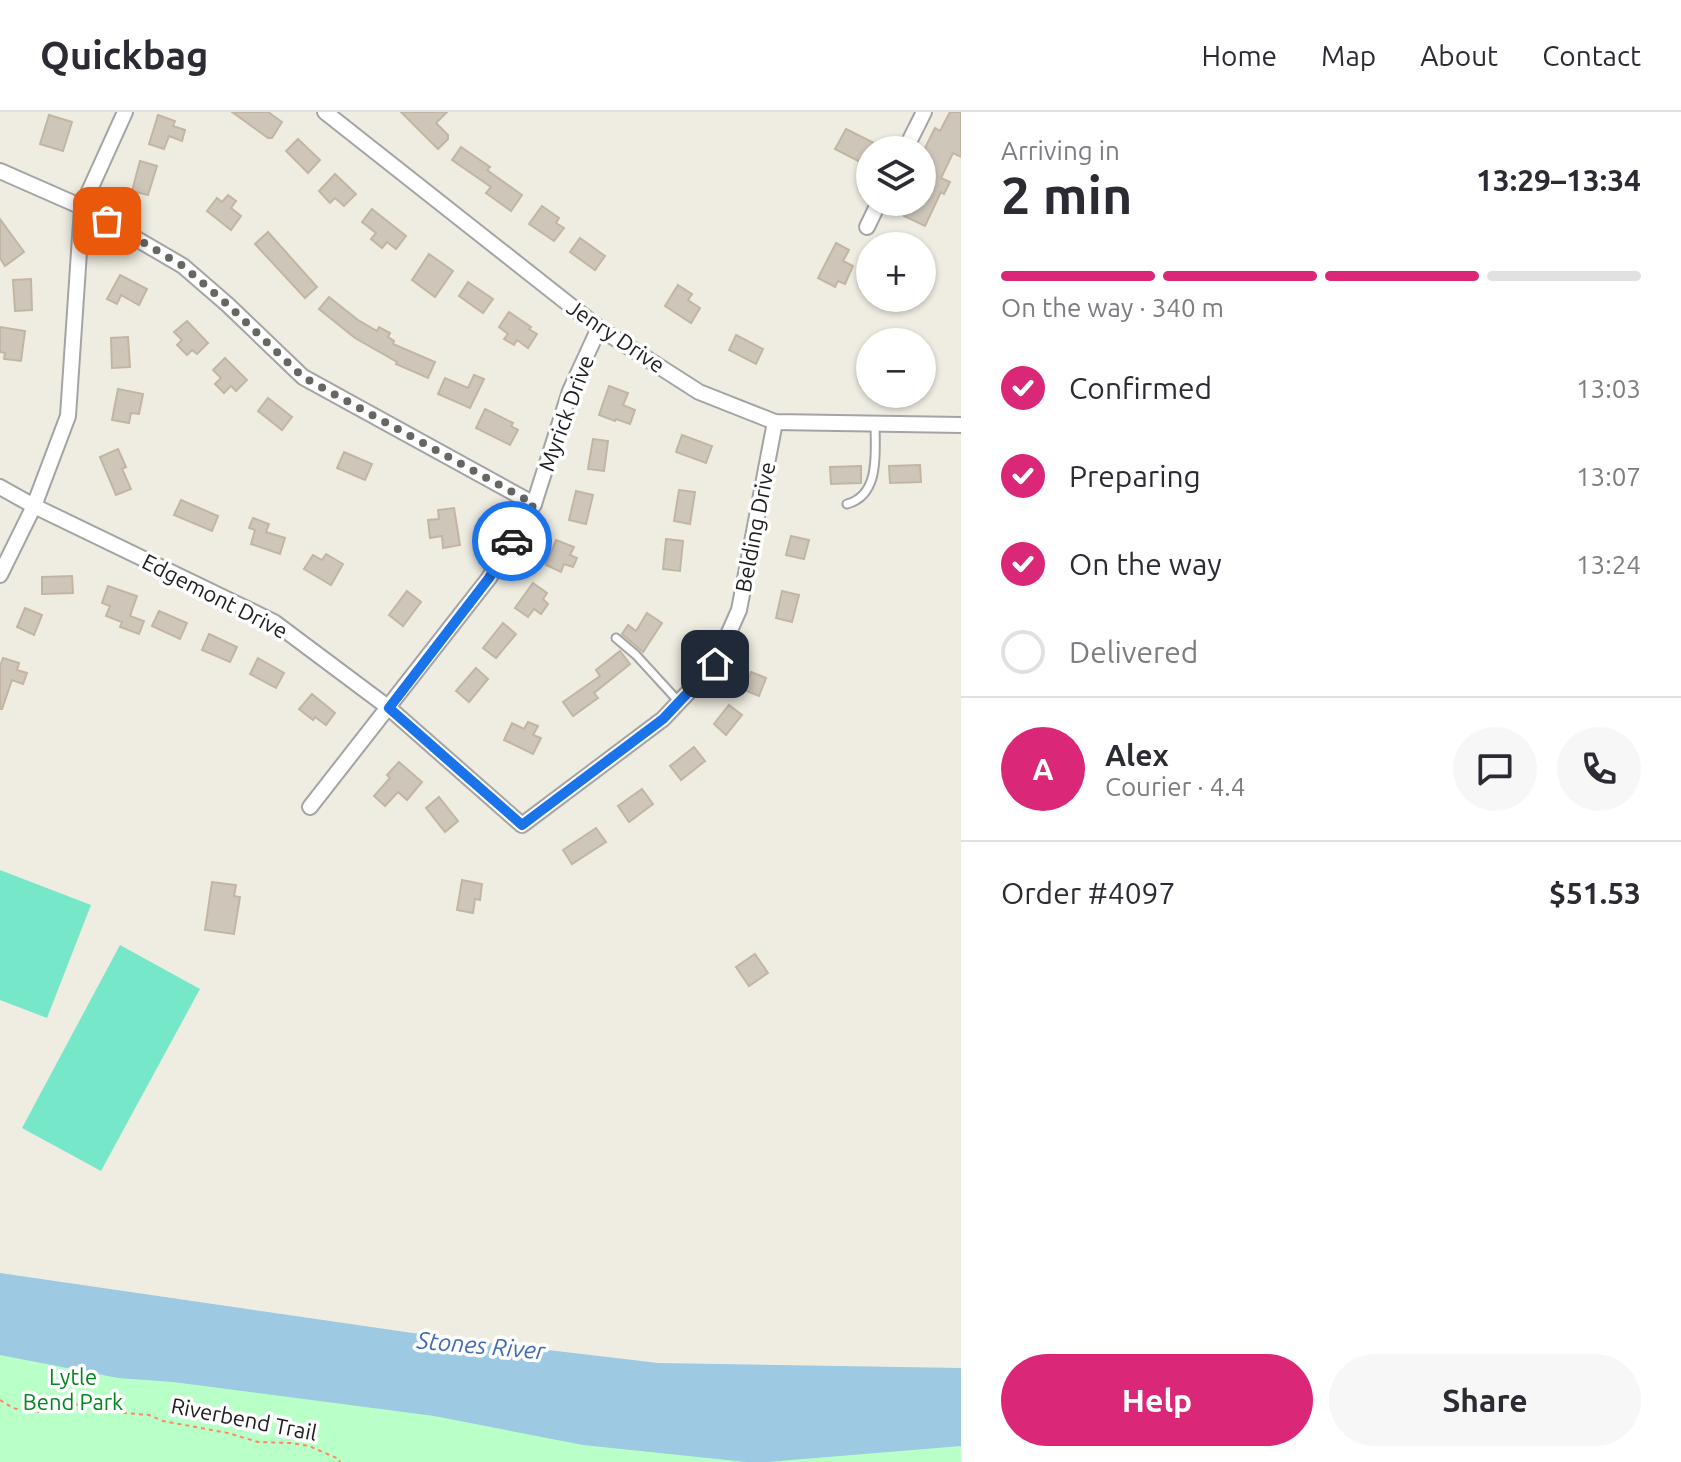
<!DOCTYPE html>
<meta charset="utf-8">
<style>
:root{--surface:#fff;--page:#f7f7f7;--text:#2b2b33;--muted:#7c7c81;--line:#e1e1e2;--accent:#db2777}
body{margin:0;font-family:Ubuntu,sans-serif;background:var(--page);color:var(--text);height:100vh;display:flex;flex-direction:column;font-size:30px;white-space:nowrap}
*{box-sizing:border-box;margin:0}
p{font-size:26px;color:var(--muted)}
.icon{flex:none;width:44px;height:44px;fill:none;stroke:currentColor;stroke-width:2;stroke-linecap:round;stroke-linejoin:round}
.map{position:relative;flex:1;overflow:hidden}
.side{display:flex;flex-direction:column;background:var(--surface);width:720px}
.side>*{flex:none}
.tools{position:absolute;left:856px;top:24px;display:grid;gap:16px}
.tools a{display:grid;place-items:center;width:80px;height:80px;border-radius:50%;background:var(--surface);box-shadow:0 2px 6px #0004;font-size:40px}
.pin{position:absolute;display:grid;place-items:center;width:68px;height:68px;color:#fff;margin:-34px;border-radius:16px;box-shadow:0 4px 12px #0006}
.courier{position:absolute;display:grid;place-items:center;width:80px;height:80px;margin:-40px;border:6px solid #1a73e8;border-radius:50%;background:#fff;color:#222;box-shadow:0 2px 10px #0007}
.summary em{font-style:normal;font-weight:700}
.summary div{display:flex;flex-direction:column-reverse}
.summary{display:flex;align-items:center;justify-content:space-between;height:136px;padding:0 40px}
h1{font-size:52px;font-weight:700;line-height:60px}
.bar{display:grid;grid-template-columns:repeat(4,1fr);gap:12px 8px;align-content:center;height:96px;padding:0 40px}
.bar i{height:10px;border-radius:6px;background:var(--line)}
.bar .selected{background:var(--accent)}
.bar p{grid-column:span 4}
.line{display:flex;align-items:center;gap:20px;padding:0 40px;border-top:2px solid var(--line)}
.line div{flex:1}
.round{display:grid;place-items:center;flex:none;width:84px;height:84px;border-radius:42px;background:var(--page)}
ol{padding:0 40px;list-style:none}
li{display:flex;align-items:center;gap:24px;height:88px}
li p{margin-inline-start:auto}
li .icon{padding:8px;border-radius:50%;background:var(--accent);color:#fff;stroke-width:4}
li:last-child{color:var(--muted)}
li i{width:44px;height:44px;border:4px solid var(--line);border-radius:50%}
.cta{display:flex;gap:16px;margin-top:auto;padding:16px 40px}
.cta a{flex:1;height:92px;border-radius:48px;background:var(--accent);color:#fff;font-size:32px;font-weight:700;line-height:92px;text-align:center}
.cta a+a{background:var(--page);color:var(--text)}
header{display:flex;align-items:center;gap:48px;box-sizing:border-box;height:112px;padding:0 40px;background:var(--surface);border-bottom:2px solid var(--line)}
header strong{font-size:38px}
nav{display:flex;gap:44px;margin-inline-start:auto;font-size:28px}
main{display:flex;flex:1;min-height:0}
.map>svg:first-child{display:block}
.park{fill:#b9ffc8}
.pitch{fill:#77e7ca}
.water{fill:#9dc9e2}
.building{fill:#cfc6ba;stroke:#c2b5a3;stroke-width:2}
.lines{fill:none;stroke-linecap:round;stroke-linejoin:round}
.service-casing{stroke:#a4a4a4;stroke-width:11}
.minor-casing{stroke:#a4a4a4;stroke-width:18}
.path{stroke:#ff8763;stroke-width:2;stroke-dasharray:4 4;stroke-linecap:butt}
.service{stroke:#fff;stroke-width:7}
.minor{stroke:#fff;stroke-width:14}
.done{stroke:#666662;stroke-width:8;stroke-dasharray:0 14.4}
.route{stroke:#1a73e8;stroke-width:10}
.labels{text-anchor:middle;stroke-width:7;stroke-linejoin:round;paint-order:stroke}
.street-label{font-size:22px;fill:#1d1d1d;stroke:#fff}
.park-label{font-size:22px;fill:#01851d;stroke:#fff}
.water-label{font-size:24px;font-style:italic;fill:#416cb5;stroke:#fff}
</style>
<header>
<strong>Quickbag</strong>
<nav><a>Home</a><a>Map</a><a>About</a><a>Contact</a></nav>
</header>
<main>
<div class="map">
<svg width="961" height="1350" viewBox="0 0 961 1350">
<rect width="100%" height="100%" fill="#efede2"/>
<polygon class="park" points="0,1194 491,1265 961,1275 961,1350 0,1350"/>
<g class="pitch">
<polygon points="0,758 91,793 47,906 0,888"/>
<polygon points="120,833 200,877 101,1059 22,1016"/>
</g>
<polygon class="water" points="0,1161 447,1226 658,1251 961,1256 961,1334 767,1350 746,1350 583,1333 434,1304 173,1270 118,1266 0,1243"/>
<g class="building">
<polygon points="232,0 268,0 282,10 272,26 268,26"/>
<polygon points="401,0 447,0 436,11 448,23 448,27 438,37"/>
<polygon points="950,0 961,0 961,45 953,41 941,66 950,70 944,82 941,80 925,114 904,104 911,90 922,90 922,42 935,16 940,19"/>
<polygon points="49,3 72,10 63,39 40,32"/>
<polygon points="158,3 175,9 173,14 185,18 182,29 169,24 164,37 149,32"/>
<polygon points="846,17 874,31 864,52 835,37"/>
<polygon points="298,27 320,48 308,61 286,39"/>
<polygon points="461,35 490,55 487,58 522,83 511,99 486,81 491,75 452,48"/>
<polygon points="140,49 157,54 148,83 132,79"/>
<polygon points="335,62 356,82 344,94 335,86 330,91 319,79"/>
<polygon points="228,83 236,89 231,96 241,104 231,118 207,99 217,86 222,90"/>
<polygon points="542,94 559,106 556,111 564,116 554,129 529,112"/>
<polygon points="372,97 406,124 396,137 387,130 382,136 371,127 376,121 362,110"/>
<polygon points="0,107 24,140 5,154 0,146"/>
<polygon points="268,120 317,175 305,186 255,132"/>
<polygon points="580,126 605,144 595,158 570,140"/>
<polygon points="836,131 849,138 843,149 853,154 845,172 838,169 835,175 818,166"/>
<polygon points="429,142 453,159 435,185 412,168"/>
<polygon points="120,163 147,177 139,193 121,183 117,192 107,187"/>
<polygon points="31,167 32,198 15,199 13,168"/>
<polygon points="468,170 493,187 483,201 459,184"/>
<polygon points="678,173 692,182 688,188 700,196 691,211 665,194"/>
<polygon points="329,185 358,208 377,219 379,215 390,221 388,225 394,229 393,232 435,250 428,266 396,252 397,250 355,226 319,197"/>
<polygon points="509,200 531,215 529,217 537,222 528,236 517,228 514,233 504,227 508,222 499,215"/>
<polygon points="187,209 208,231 197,242 192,238 187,243 177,233 182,228 174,220"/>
<polygon points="0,215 25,219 21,249 4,247 5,241 0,240"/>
<polygon points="736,223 763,237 756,252 729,238"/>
<polygon points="128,225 130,255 112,256 111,226"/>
<polygon points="225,246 247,268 236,279 231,274 224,281 215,272 221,266 213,258"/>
<polygon points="474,263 484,267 470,296 438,282 445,266 468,276"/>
<polygon points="609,274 628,281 623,293 635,298 630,312 616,307 615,309 599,303"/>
<polygon points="118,277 143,282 139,302 131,301 129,311 112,308"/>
<polygon points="268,286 292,305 282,318 258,299"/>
<polygon points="485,297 513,311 511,314 518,318 510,333 476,316"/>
<polygon points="682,323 712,334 706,351 676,340"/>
<polygon points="593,327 608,329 604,359 588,357"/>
<polygon points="118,337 126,355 122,357 131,377 116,383 100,345"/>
<polygon points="344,340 372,352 365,368 337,356"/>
<polygon points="920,353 921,370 890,371 889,354"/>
<polygon points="861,354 861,371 831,372 830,355"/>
<polygon points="679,378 695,380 690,412 674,409"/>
<polygon points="576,379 593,383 586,412 569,408"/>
<polygon points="181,388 218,404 212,419 174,403"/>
<polygon points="454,396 460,433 443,436 442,424 430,426 428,408 439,407 438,398"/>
<polygon points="253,406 269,412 266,420 285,426 280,442 251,432 255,418 249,416"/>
<polygon points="791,424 809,428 804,447 786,443"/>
<polygon points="666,427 683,429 680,459 663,457"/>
<polygon points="556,428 574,435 570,443 577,446 573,455 564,452 561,460 546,453"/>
<polygon points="326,442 343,452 331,473 304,457 313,443 322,448"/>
<polygon points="72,464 73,481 42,482 42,465"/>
<polygon points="533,471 547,481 543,487 548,492 541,502 534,497 528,505 515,496"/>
<polygon points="108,474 137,484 130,504 144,509 139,522 120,515 122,510 106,504 110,494 102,491"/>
<polygon points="407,479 421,490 403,514 389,503"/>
<polygon points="782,479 799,483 792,510 776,506"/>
<polygon points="25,496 42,503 34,523 17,515"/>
<polygon points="159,499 187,511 180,527 152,514"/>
<polygon points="647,501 662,511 643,540 622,522 628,513 636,519"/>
<polygon points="503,511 516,522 496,546 483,536"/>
<polygon points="209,522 237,535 230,550 202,538"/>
<polygon points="620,539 630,552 594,581 598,586 573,604 563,590 600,564 596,558"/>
<polygon points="3,546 19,551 17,558 27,561 23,572 12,568 2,597 0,597 0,554"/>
<polygon points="258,546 284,561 276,576 250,562"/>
<polygon points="476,556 488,567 469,590 456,579"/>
<polygon points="751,560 766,566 759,584 744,578"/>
<polygon points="312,582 335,601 326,613 315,605 313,608 299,597"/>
<polygon points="729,593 742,603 726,623 714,612"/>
<polygon points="528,610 538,614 533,623 541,626 533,642 504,628 512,611 524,617"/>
<polygon points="694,635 705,649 681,668 670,654"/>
<polygon points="399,650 422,670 407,688 398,680 385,694 374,684 390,666 387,663"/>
<polygon points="642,677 653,692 629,710 618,694"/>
<polygon points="439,685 458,709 445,720 426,696"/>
<polygon points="596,716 606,730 572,752 563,738"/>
<polygon points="462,768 482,772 480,788 475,787 473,801 457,798"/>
<polygon points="212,770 236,773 234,784 240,785 234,822 205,818"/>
<polygon points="755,842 768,861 749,874 736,855"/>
</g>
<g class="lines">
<defs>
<g id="service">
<path d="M847,392C881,383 875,339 875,311"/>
<polyline points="616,526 636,543 679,590"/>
</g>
<g id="minor">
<polyline points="325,0 599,216 699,280 775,310 961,313"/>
<polyline points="905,38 924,0"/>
<polyline points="0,59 82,95 183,154 228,193 303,265 534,392"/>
<polyline points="867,115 879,90"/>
<polyline points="0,375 34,394 274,510 389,596 522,713 663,607 715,552 739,498 775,310"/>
<polyline points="0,463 34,394 68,304 82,95 125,0"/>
<polyline points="310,695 489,466 534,392 570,279 599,216"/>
</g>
</defs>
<use href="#service" class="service-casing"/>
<use href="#minor" class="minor-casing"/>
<polyline class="path" points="0,1288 13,1296 33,1300 45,1300 84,1291 99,1293 125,1301 149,1303 163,1309 228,1321 258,1330 291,1331 309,1334 339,1347 340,1350"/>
<use href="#service" class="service"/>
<use href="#minor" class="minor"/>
</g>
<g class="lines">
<polyline class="done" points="107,109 183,154 228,193 303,265 534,392 512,429"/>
<polyline class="route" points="512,429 489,466 389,596 522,713 663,607 715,552"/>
</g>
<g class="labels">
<g class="street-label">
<text transform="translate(616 224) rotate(34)" y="8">Jenry Drive</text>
<text transform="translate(566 301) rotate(-70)" y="8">Myrick Drive</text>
<text transform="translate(755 415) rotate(-79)" y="8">Belding Drive</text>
<text transform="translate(215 484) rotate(27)" y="8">Edgemont Drive</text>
<text transform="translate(244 1307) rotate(11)" y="8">Riverbend Trail</text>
</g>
<g class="park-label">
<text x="73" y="1273">Lytle<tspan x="73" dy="25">Bend Park</tspan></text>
</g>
<g class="water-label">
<text transform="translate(481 1234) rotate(5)" y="8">Stones River</text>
</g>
</g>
</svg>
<div class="tools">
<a><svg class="icon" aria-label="layers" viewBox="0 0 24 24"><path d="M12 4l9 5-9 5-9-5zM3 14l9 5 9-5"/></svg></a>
<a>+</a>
<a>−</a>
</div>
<div class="pin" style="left:107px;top:109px;background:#ea580c"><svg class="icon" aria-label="bag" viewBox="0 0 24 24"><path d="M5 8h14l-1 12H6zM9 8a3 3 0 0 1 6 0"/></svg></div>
<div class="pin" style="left:715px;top:552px;background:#1f2937"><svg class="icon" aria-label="home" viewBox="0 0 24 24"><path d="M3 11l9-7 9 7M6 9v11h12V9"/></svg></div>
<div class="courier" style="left:512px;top:429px"><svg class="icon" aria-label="car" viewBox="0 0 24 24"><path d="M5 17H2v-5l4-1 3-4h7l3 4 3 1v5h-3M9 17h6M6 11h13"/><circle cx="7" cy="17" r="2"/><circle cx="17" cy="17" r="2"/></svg></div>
</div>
<section class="side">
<div class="summary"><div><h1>2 min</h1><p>Arriving in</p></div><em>13:29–13:34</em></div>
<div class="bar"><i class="selected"></i><i class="selected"></i><i class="selected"></i><i></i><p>On the way · 340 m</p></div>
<ol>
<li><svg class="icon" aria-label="check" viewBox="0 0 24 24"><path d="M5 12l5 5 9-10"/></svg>Confirmed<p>13:03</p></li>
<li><svg class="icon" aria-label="check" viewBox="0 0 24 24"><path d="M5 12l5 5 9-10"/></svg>Preparing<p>13:07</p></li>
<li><svg class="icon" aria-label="check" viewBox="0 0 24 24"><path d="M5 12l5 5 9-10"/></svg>On the way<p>13:24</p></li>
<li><i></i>Delivered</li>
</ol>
<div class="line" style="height:144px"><b class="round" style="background:var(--accent);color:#fff">A</b><div><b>Alex</b><p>Courier · 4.4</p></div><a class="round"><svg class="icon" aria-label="chat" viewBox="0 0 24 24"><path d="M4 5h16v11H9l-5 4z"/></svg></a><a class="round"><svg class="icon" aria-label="phone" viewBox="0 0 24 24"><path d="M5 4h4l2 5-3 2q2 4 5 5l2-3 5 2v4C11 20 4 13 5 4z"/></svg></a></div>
<div class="line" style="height:104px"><div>Order #4097</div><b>$51.53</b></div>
<div class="cta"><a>Help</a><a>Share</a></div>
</section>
</main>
